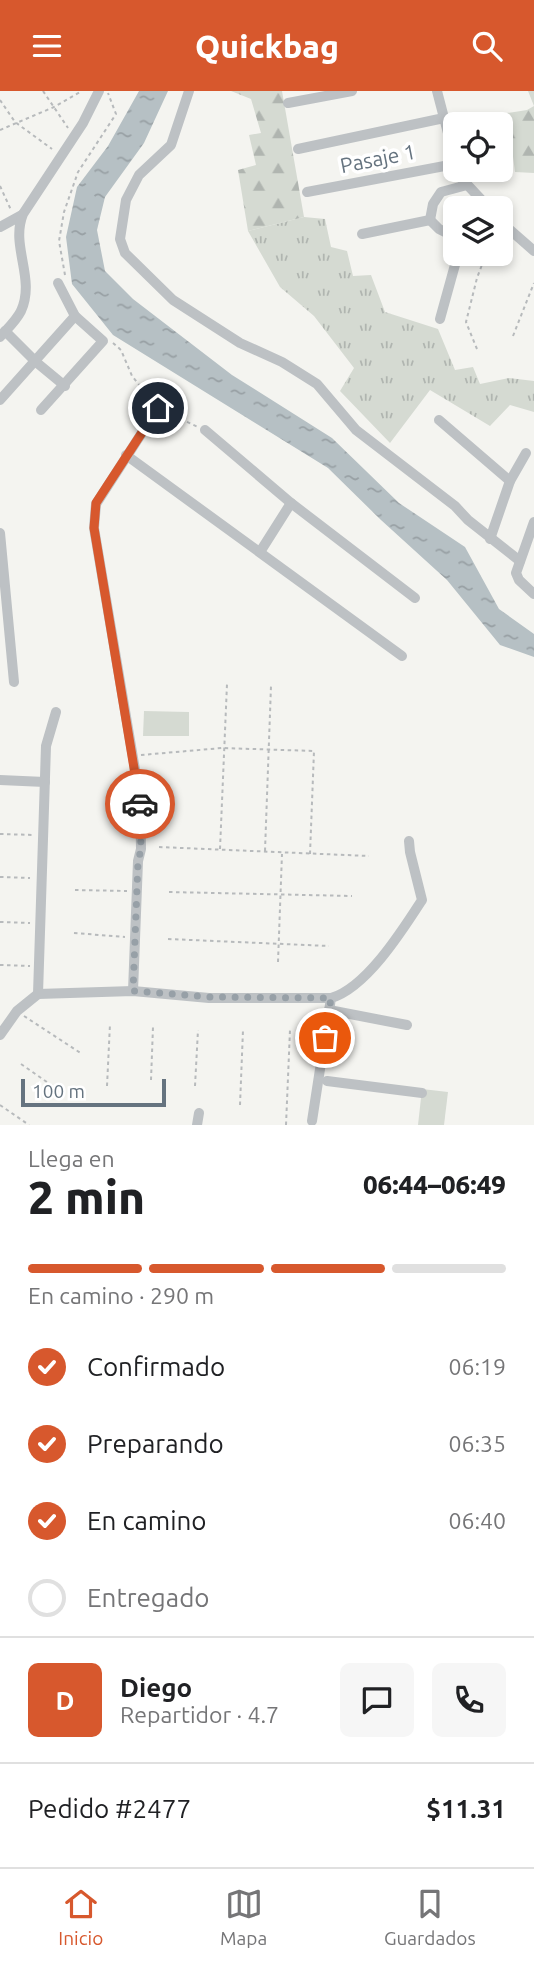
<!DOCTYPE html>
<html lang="es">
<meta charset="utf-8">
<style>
:root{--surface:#fff;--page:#f6f6f6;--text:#202124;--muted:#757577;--line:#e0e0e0;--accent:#d7582d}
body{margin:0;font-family:Ubuntu,sans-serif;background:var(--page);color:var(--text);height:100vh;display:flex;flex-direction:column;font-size:26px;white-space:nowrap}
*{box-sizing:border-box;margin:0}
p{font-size:23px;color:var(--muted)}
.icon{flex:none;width:38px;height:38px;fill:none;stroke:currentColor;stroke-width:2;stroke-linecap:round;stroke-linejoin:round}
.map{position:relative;height:1034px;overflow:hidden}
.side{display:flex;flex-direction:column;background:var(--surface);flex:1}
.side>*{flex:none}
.fabs{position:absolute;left:443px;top:21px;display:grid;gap:14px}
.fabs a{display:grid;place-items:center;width:70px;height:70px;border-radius:10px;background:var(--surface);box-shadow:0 4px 10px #0003;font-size:35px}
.scale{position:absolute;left:21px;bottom:18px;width:145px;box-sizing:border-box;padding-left:7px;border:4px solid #65737f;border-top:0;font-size:19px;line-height:24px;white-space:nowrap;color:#65737f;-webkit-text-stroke:5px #fff;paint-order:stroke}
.pin{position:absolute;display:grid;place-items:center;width:60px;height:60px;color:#fff;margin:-30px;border:4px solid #fff;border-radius:50%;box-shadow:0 2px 7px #0007}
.courier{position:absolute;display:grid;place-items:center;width:70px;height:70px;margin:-35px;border:5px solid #d7582d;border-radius:50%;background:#fff;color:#222;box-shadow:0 2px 9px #0007}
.headline em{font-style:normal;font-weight:800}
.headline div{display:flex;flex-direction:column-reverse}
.headline{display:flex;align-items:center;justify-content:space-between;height:119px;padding:0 28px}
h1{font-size:46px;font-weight:800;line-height:52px}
.bar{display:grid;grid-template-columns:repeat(4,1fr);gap:10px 7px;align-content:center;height:84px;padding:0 28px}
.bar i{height:9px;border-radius:5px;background:var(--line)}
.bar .current{background:var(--accent)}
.bar p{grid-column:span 4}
.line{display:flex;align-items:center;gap:18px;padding:0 28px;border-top:2px solid var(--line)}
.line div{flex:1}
.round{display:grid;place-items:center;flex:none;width:74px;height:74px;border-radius:10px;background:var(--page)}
ol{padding:0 28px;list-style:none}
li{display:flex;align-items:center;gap:21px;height:77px}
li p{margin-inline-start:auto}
li .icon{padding:7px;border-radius:50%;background:var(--accent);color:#fff;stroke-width:4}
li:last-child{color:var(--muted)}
li i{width:38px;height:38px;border:4px solid var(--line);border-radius:50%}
header{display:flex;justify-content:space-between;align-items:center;height:91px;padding:0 28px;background:var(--accent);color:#fff;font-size:32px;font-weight:800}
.menu{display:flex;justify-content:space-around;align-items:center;height:98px;border-top:2px solid var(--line);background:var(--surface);font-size:19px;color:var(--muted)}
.menu a{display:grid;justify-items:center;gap:4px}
.menu .current{color:var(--accent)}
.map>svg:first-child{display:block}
.grass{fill:url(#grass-tufts)}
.forest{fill:url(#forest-firs)}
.pitch{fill:#d5dad2}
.water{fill:url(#water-ripples)}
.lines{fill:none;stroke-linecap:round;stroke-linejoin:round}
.path{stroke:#b7babc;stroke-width:2;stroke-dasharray:3.5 3.5;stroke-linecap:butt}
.minor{stroke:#bdc1c4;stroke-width:10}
.done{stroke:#97a0a7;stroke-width:7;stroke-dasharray:0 12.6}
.route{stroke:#d7582d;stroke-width:9}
.labels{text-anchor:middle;stroke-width:7;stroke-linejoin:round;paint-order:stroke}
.street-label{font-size:21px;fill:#65737f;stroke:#fff}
</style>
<header><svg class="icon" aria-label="menu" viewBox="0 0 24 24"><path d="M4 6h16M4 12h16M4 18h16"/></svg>Quickbag<svg class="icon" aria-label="search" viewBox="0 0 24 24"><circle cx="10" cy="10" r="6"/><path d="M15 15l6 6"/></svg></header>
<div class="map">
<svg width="534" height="1034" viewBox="0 0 534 1034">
<defs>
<pattern id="grass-tufts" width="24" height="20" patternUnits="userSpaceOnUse" patternTransform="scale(1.75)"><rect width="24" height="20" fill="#d5dad2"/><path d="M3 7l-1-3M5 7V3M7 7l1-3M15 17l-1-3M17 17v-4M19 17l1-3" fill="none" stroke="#b0b5b0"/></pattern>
<pattern id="forest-firs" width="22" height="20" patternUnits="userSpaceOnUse" patternTransform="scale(1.75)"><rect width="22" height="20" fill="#d5dad2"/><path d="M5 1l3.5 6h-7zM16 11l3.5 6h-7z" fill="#b0b5b0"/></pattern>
<pattern id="water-ripples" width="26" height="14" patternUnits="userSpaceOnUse" patternTransform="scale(1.75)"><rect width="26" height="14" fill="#b6c0c4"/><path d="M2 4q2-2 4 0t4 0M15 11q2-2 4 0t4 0" fill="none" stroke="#98a0a4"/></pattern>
</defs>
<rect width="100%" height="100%" fill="#f4f4f0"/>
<polygon class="grass" points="304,126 325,128 331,156 347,160 353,185 371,184 385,221 438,238 455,279 473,276 480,293 509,287 534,290 534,321 510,314 490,335 430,299 390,352 340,300 354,277 314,225 280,196 248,140"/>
<g class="forest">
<polygon points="231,0 282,0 304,126 248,140 238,79 256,74 249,44 261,42 251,8"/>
<polygon points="528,0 534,0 534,82 515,81 509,35 501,37 500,33 469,33 468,28 527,19 534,15"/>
</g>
<g class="pitch">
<polygon points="144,620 189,621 189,645 143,645"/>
<polygon points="422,998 448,1001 444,1034 418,1034"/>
</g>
<polygon class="water" points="139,0 168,0 144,52 105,106 97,139 105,180 133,208 232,284 332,347 399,412 465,456 499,518 534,543 534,566 500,554 447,489 381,429 328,377 113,244 72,193 66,146 77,96 108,55"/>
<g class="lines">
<g class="path">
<polyline points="43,0 68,37"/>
<polyline points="0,9 15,31 52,58"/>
<polyline points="0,39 54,16 82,0"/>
<polyline points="0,95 11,119"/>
<polyline points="65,184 59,150 64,121 78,81 116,23 108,2"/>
<polyline points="513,245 534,192"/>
<polyline points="113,252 121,259 132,285 152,310"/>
<polyline points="477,258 466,231 477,187 486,163"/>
<polyline points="168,322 198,336"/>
<polyline points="141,664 222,657 314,660 310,763"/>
<polyline points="0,743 34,744"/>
<polyline points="159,756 369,765"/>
<polyline points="220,758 227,593"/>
<polyline points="265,760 271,595"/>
<polyline points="0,786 30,787"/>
<polyline points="75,799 127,800"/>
<polyline points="169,801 352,805"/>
<polyline points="0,831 30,832"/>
<polyline points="74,842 125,846"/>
<polyline points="168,848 329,855"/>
<polyline points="278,871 282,763"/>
<polyline points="0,874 30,875"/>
<polyline points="24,925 82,963"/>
<polyline points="21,973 57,998"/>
<polyline points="151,989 153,936"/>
<polyline points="107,995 110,933"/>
<polyline points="195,995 198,939"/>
<polyline points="0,1014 29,1034"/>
<polyline points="240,1014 243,939"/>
<polyline points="286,1034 290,939"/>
</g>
<g class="minor">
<polyline points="189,0 171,54 139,84 126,109 120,148 125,162 173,209 240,252 282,271 317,293 356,339 455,415 468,429 520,470"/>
<polyline points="437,0 455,69"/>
<polyline points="288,12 352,0"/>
<polyline points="298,58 444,27"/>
<polyline points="458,79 461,87 489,117"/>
<polyline points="307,101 455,73"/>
<polyline points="430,129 433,113 441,101 467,94"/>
<polyline points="430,129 439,138 455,146"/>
<polyline points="500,130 534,160"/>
<polyline points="0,136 22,124"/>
<polyline points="362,143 430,129"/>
<polyline points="440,228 458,163"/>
<polyline points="5,240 36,271 65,295"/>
<path d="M0,246C7,238 16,230 21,220C36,187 10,155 23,123L83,32L99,0"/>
<polyline points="0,309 75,225"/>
<polyline points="41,319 103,250 75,225 58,192"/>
<polyline points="439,329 510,390"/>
<polyline points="205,339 291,412 415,507"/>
<polyline points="126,364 402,565"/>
<polyline points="534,431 516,482 519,489 534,503"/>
<polyline points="0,442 14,591"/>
<polyline points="490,448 510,390 526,362"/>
<polyline points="260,461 291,412"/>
<polyline points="0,689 45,691"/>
<polyline points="133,900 138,770 141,758 140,708 94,437 96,413 158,317"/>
<polyline points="38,903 46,655 56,621"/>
<polyline points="329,919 407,934"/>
<path d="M0,944L17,920L38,903L133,900L209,907H331C366,897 402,840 422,809L410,761L409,750"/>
<polyline points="327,990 422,1002"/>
<polyline points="312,1030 331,907"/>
<polyline points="197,1034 199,1022"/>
</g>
</g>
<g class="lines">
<polyline class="done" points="140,713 141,758 138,771 133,900 209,906 331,907 325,947"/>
<polyline class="route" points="140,713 94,437 96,412 158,317"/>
</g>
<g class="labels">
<g class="street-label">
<text transform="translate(378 68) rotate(-11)" y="7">Pasaje 1</text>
</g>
</g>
</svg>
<div class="fabs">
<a><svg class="icon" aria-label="locate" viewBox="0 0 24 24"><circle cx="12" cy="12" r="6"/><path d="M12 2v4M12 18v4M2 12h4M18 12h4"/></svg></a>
<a><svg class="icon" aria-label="layers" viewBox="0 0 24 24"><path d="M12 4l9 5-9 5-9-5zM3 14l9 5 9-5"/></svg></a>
</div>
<div class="scale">100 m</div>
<div class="pin" style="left:325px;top:947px;background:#ea580c"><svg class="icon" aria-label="bag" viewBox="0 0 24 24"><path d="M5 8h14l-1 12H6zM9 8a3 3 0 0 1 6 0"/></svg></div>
<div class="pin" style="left:158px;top:317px;background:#1f2937"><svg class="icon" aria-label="home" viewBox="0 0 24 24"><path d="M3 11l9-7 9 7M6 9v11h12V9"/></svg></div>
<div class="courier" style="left:140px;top:713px"><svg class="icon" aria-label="car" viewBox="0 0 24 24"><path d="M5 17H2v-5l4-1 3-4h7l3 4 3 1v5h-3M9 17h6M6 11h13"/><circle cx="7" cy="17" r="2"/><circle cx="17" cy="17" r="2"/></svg></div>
</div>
<section class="side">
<div class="headline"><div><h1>2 min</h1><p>Llega en</p></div><em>06:44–06:49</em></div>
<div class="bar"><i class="current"></i><i class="current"></i><i class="current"></i><i></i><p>En camino · 290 m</p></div>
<ol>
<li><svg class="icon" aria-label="check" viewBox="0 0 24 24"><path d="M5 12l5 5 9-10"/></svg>Confirmado<p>06:19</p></li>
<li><svg class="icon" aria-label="check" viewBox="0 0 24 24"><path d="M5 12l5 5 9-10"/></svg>Preparando<p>06:35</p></li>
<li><svg class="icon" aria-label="check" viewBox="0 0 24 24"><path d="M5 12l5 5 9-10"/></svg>En camino<p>06:40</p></li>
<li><i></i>Entregado</li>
</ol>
<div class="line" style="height:126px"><b class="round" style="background:var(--accent);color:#fff">D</b><div><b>Diego</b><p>Repartidor · 4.7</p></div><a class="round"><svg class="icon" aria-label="chat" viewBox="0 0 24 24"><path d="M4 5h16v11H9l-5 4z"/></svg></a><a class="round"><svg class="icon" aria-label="phone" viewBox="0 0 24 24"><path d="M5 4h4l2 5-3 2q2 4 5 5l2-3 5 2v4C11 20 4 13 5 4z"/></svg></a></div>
<div class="line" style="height:91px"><div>Pedido #2477</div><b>$11.31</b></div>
</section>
<nav class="menu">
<a class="current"><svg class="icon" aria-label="home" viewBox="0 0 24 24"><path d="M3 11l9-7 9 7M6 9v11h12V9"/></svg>Inicio</a>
<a><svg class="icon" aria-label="map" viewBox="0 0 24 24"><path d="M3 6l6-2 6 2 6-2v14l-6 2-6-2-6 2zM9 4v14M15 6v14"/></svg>Mapa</a>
<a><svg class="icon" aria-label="saved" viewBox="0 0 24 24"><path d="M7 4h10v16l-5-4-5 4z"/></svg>Guardados</a>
</nav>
